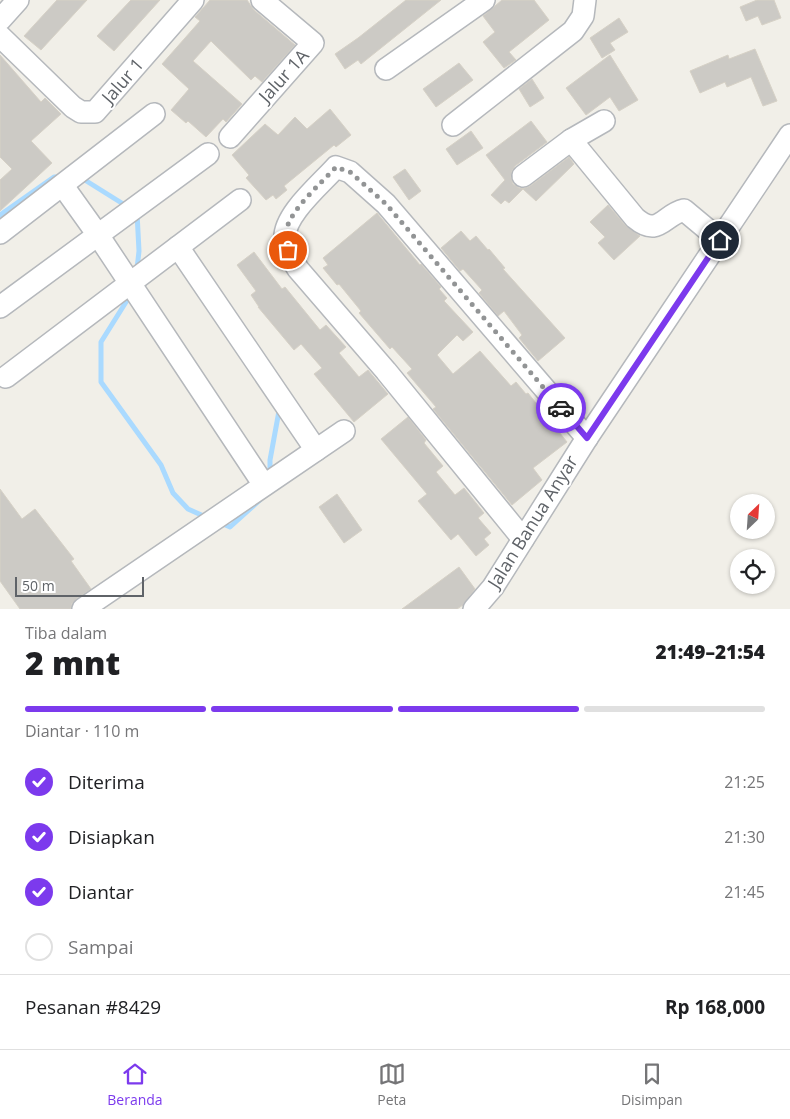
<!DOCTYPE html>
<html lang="id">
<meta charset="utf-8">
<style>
:root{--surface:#fff;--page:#f6f6f6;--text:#202124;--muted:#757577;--line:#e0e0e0;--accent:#7c3aed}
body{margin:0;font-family:"Open Sans",sans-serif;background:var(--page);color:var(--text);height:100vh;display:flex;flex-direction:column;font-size:19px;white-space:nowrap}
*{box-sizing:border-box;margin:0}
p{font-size:16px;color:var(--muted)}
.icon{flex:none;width:28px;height:28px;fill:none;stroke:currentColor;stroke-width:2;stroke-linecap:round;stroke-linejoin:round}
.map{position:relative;height:609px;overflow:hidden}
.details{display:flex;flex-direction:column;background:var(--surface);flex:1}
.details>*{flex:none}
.needle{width:32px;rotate:25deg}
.tools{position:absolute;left:730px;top:494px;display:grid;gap:10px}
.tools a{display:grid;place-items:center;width:45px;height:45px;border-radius:50%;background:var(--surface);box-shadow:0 1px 4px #0004;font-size:25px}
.scale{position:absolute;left:15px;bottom:12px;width:129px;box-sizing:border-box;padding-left:5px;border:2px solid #5f6368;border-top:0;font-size:14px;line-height:18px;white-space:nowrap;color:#5f6368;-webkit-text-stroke:4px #fff;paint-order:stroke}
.pin{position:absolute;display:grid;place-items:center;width:42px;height:42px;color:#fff;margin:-21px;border:2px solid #fff;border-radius:50%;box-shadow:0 1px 5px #0007}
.courier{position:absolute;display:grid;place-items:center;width:50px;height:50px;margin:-25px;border:4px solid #7c3aed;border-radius:50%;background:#fff;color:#222;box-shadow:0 1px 6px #0007}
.overview em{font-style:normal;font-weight:800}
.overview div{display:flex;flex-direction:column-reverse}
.overview{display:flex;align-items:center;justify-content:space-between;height:85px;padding:0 25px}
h1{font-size:32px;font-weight:800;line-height:38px}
.bar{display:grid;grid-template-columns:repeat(4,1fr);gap:8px 5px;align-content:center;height:60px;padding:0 25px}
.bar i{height:6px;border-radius:4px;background:var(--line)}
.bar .on{background:var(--accent)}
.bar p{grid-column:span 4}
.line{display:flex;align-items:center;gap:12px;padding:0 25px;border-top:1px solid var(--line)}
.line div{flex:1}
ol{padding:0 25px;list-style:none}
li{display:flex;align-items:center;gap:15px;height:55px}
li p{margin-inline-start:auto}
li .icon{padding:5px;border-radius:50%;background:var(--accent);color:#fff;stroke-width:4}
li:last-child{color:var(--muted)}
li i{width:28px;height:28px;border:2px solid var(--line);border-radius:50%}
.menu{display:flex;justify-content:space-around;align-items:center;height:70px;border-top:1px solid var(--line);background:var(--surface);font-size:14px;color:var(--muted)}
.menu a{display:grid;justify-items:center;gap:2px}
.menu .on{color:var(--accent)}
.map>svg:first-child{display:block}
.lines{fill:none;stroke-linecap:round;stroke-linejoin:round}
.stream{stroke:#aadaff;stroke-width:5}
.building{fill:#cccac5;stroke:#d6d1c6}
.minor-casing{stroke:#b5b8bc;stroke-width:24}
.minor{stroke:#fff;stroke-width:21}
.done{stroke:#929495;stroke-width:5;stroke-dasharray:0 9}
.route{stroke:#7c3aed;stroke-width:6}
.labels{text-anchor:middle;stroke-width:4;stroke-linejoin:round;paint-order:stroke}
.street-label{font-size:18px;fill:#5f6368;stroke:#fff}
</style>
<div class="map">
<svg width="790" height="609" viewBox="0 0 790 609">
<rect width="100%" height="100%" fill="#f1efe8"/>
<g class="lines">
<g class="stream">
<polyline points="80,177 128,207"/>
<polyline points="0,215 54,177 59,177"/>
<polyline points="137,269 139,251 137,213"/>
<polyline points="131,294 101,342 101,382 161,465 173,493 188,509 208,518"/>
<polyline points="270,475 270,460 279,411"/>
<polyline points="221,523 230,527 261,499"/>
</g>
</g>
<g class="building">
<polygon points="57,0 87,0 41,50 24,36"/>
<polygon points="131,0 160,0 114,51 97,36"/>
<polygon points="210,0 247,0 254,10 295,45 262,82 255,76 251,80 211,41 193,61 242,104 226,122 223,119 206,137 188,121 186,123 171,110 189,89 162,64 200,21 195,17"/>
<polygon points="406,0 441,0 361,64 358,60 345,69 335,54 358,38"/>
<polygon points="502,0 534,0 549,20 509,52 516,60 504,68 483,42 495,32 483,16"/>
<polygon points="757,0 774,0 781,18 762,25 758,16 746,21 740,7"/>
<polygon points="619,18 628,32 610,43 615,50 602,58 590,38"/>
<polygon points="755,49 777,101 763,106 751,77 727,87 725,82 700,93 690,71 728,55 729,59"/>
<polygon points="0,55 41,102 45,98 61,114 31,141 52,163 0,211 0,180 12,169 0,157"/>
<polygon points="610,55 638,100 619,111 610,97 586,115 566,88"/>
<polygon points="459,63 473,80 436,107 423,89"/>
<polygon points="532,79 544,98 530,107 519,89"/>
<polygon points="330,109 351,135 336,147 334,145 284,186 287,190 276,199 273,195 266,200 246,178 249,175 232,155 265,124 278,135 295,117 307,129"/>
<polygon points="531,121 547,142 515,166 512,171 511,177 513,184 519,188 525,188 530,186 569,157 574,164 536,201 523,189 509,203 505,200 501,204 491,195 505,180 486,155"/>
<polygon points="471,131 483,148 457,165 446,149"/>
<polygon points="405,169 421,191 409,200 393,177"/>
<polygon points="608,205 626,226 640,236 614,260 598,243 605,237 590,222"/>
<polygon points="377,213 420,265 421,264 441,287 439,289 447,298 444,301 473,332 463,341 457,335 437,355 453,374 480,351 511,386 516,382 526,394 528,393 567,442 533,468 542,480 512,505 433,409 436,407 407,373 412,369 392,347 390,349 359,313 361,311 339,284 337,285 323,268 328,265 323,258"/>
<polygon points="461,231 470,241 476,236 488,250 489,249 505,268 503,269 565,338 538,361 519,338 522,335 504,311 498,316 479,293 482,290 463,269 460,271 441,248"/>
<polygon points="254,252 282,289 285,287 320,330 326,325 346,347 339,353 359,377 368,370 388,394 354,422 314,374 322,368 301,344 294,350 258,307 259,307 251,295 256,291 237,265"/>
<polygon points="408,417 426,440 424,443 443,466 436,472 455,495 464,488 484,513 478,518 491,533 484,539 489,545 476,556 458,534 451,540 418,501 427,494 381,439"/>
<polygon points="0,489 22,519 35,509 74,559 71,561 91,589 76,599 72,603 71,609 20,609 0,581"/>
<polygon points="337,494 362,530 344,543 319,507"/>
<polygon points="459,567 475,589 463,605 457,609 402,609"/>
</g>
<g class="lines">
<defs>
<g id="minor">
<polyline points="0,20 18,0"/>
<polyline points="0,36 73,107 81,112 95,112 193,0"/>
<polyline points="386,69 484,0"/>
<polyline points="453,125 573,31 583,16 585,0"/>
<polyline points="230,137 313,43 262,0"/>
<path d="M571,140L635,218C659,238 663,215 684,210L720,240"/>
<polyline points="523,176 571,140 604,121"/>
<polyline points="63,186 98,235 264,485"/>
<polyline points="0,233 154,114"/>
<polyline points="178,247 316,450"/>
<polyline points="0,307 208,154"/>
<polyline points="6,377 240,200"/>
<path d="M523,539L386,371L298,269C293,261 286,250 285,240C282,216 321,184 336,167L350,172L386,204L587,438"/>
<polyline points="83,609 344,431"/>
<polyline points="474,609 493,587 587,438 790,135"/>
</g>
</defs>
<use href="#minor" class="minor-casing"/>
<use href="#minor" class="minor"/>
</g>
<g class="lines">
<path class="done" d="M288,250C287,247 285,243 285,239C284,214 320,185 336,167L350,172L386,204L561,408"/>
<polyline class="route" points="561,408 587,438 720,240"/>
</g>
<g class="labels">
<g class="street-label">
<text transform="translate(284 76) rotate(-48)" y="6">Jalur 1A</text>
<text transform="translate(123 81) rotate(-49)" y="6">Jalur 1</text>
<text transform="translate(533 522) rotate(-58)" y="6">Jalan Banua Anyar</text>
</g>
</g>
</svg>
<div class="tools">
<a><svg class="needle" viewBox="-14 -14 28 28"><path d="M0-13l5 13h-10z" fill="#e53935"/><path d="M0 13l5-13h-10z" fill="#757577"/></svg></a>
<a><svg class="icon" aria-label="locate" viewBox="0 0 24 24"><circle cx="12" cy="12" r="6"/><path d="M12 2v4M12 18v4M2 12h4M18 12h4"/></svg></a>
</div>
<div class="scale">50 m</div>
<div class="pin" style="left:288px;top:250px;background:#ea580c"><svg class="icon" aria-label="bag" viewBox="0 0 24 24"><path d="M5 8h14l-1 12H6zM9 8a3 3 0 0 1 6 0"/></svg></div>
<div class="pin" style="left:720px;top:240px;background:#1f2937"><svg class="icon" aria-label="home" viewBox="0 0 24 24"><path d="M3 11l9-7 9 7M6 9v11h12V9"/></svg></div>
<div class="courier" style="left:561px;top:408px"><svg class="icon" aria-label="car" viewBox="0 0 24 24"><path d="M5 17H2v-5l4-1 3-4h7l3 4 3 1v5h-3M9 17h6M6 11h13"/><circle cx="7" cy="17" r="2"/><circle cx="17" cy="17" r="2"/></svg></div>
</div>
<section class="details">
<div class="overview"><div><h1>2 mnt</h1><p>Tiba dalam</p></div><em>21:49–21:54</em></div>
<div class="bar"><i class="on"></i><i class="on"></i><i class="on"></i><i></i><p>Diantar · 110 m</p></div>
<ol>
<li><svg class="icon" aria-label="check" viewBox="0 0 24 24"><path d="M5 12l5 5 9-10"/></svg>Diterima<p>21:25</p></li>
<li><svg class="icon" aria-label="check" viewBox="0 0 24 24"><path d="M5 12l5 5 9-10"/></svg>Disiapkan<p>21:30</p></li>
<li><svg class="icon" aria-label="check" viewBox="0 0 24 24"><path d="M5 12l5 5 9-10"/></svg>Diantar<p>21:45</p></li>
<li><i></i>Sampai</li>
</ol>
<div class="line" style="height:65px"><div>Pesanan #8429</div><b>Rp 168,000</b></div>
</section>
<nav class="menu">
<a class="on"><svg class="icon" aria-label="home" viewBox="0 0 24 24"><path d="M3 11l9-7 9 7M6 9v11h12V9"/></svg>Beranda</a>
<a><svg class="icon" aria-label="map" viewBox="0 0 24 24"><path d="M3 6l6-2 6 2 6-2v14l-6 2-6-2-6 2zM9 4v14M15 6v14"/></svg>Peta</a>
<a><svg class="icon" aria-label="saved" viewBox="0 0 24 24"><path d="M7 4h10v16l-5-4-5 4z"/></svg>Disimpan</a>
</nav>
